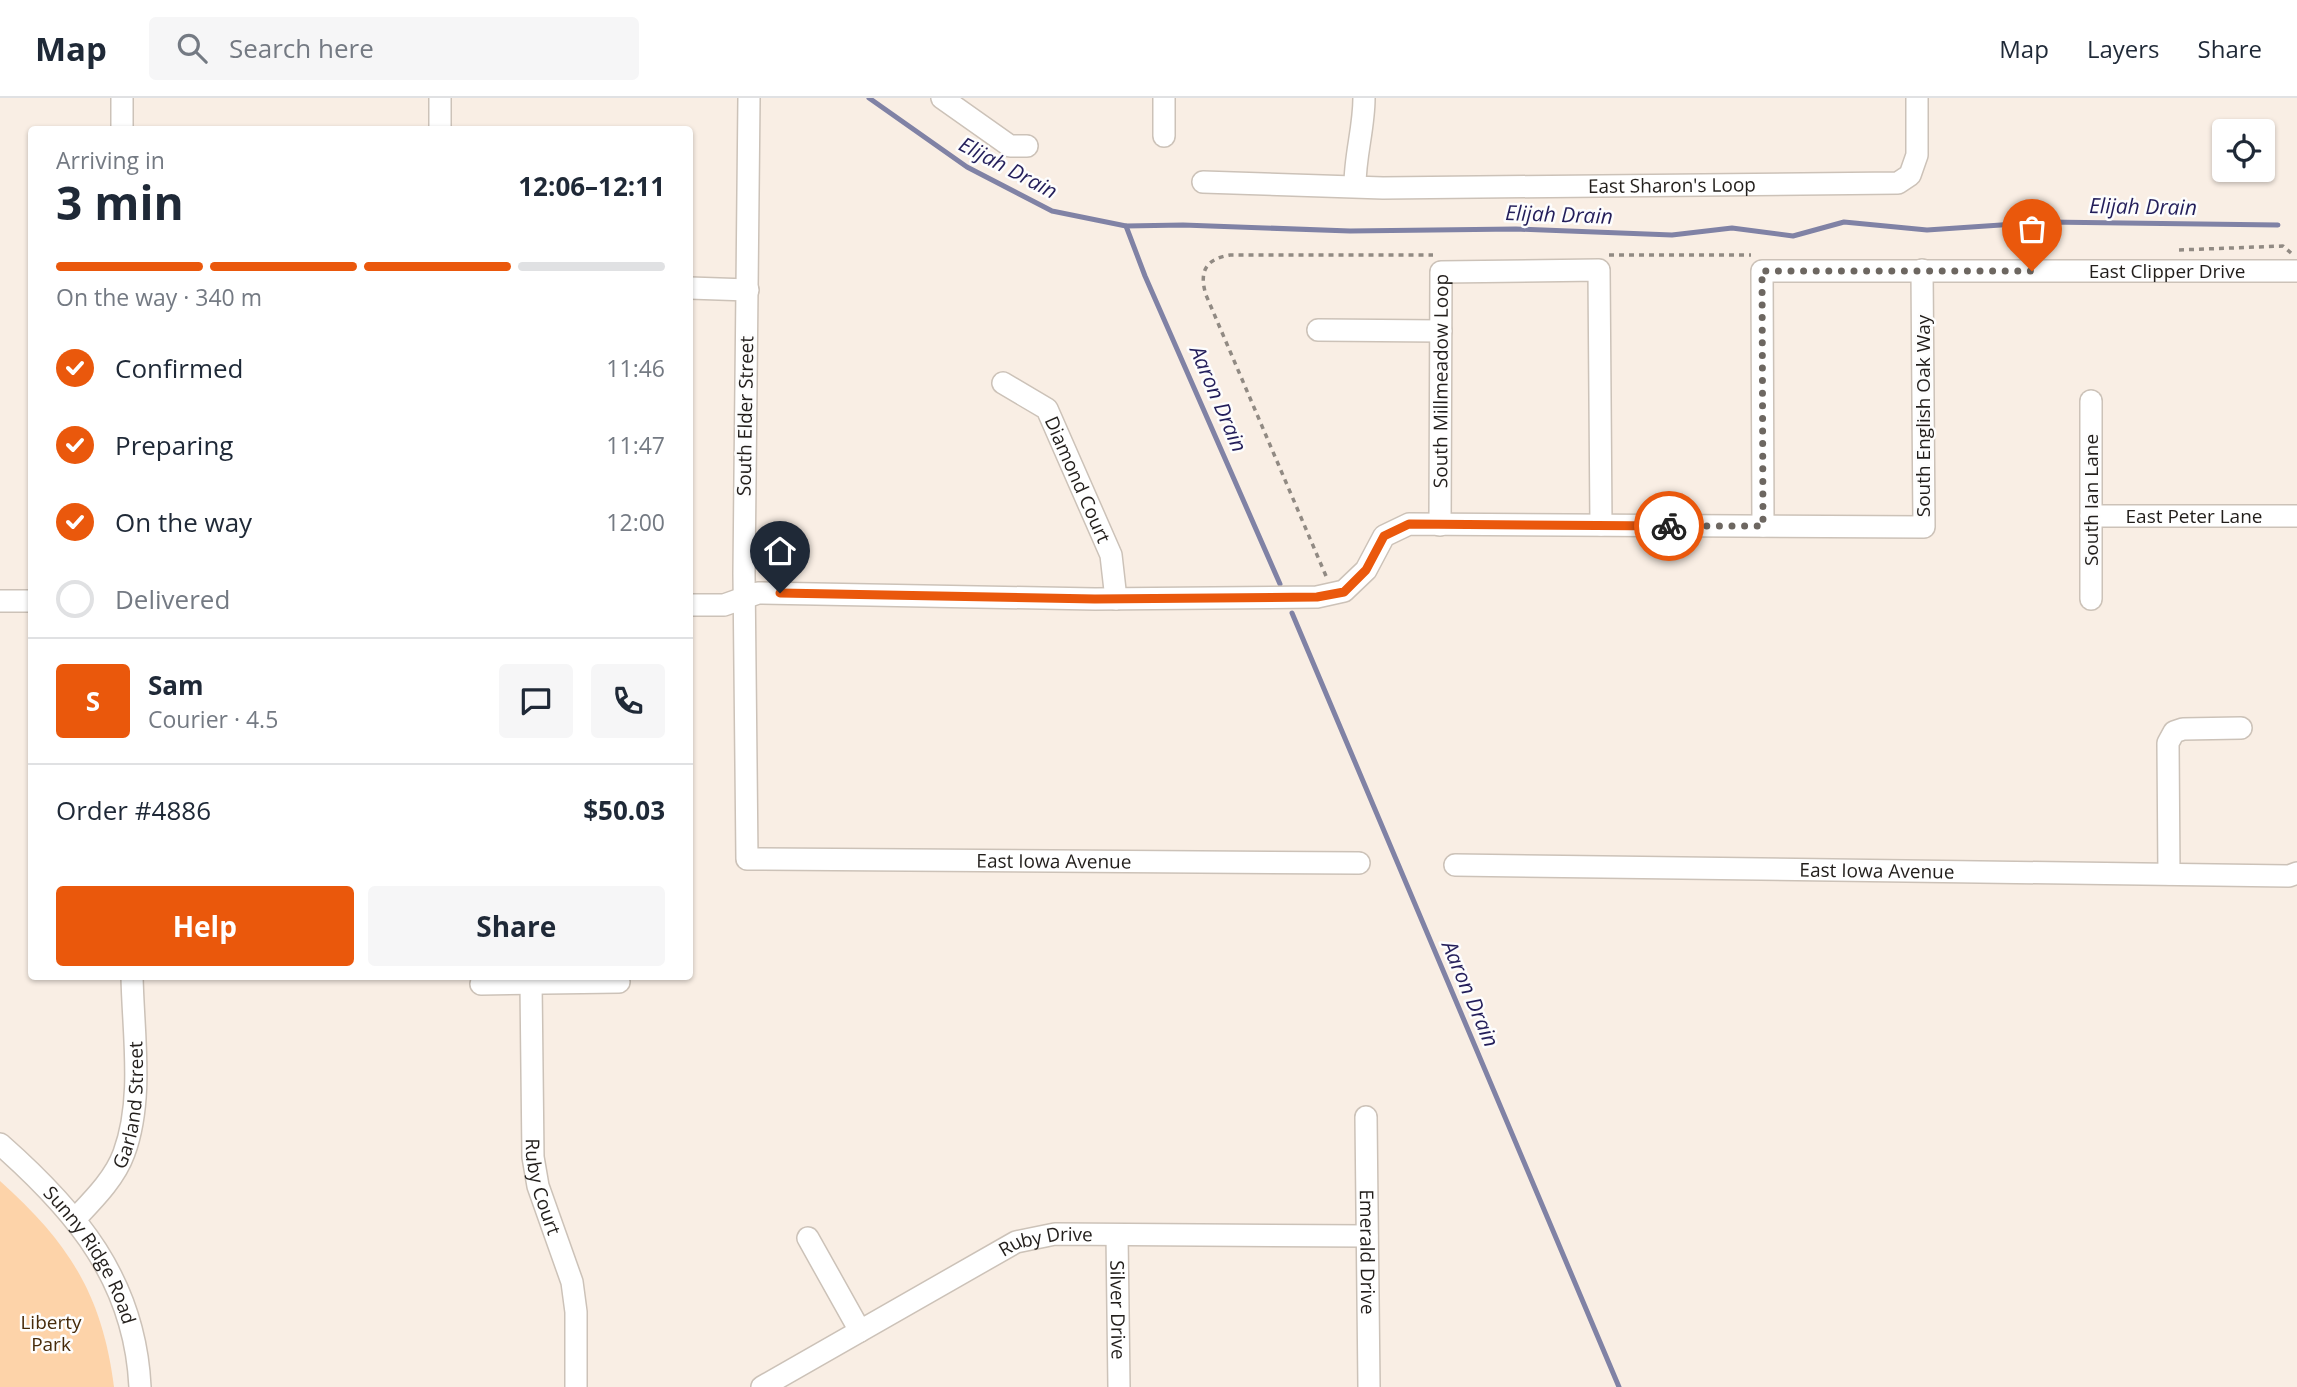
<!DOCTYPE html>
<meta charset="utf-8">
<style>
:root{--surface:#fff;--page:#f6f6f7;--text:#1f2937;--muted:#747a83;--line:#e0e1e3;--accent:#ea580c}
body{margin:0;font-family:"Open Sans",sans-serif;background:var(--page);color:var(--text);height:100vh;display:flex;flex-direction:column;font-size:26px;white-space:nowrap}
*{box-sizing:border-box;margin:0}
p{font-size:23px;color:var(--muted)}
.icon{flex:none;width:38px;height:38px;fill:none;stroke:currentColor;stroke-width:2;stroke-linecap:round;stroke-linejoin:round}
.map{position:relative;flex:1;overflow:hidden}
.side{position:absolute;left:28px;top:28px;width:665px;height:854px;display:flex;flex-direction:column;background:var(--surface);border-radius:7px;box-shadow:0 2px 5px #0004}
.side>*{flex:none}
.buttons{position:absolute;left:2212px;top:21px;display:grid;gap:14px}
.buttons a{display:grid;place-items:center;width:63px;height:63px;border-radius:7px;background:var(--surface);box-shadow:0 2px 5px #0004;font-size:35px}
.pin{position:absolute;display:grid;place-items:center;width:60px;height:60px;color:#fff;margin:-72px -30px;border-radius:50% 50% 50% 0;rotate:-45deg;box-shadow:0 0 7px #0007}
.pin .icon{rotate:45deg}
.courier{position:absolute;display:grid;place-items:center;width:70px;height:70px;margin:-35px;border:5px solid #ea580c;border-radius:50%;background:#fff;color:#222;box-shadow:0 2px 9px #0007}
.head em{font-style:normal;font-weight:700}
.head div{display:flex;flex-direction:column-reverse}
.head{display:flex;align-items:center;justify-content:space-between;height:119px;padding:0 28px}
h1{font-size:46px;font-weight:700;line-height:52px}
.bar{display:grid;grid-template-columns:repeat(4,1fr);gap:10px 7px;align-content:center;height:84px;padding:0 28px}
.bar i{height:9px;border-radius:5px;background:var(--line)}
.bar .on{background:var(--accent)}
.bar p{grid-column:span 4}
.line{display:flex;align-items:center;gap:18px;padding:0 28px;border-top:2px solid var(--line)}
.line div{flex:1}
.round{display:grid;place-items:center;flex:none;width:74px;height:74px;border-radius:7px;background:var(--page)}
ol{padding:0 28px;list-style:none}
li{display:flex;align-items:center;gap:21px;height:77px}
li p{margin-inline-start:auto}
li .icon{padding:7px;border-radius:50%;background:var(--accent);color:#fff;stroke-width:4}
li:last-child{color:var(--muted)}
li i{width:38px;height:38px;border:4px solid var(--line);border-radius:50%}
.primary-button{display:flex;gap:14px;margin-top:auto;padding:14px 28px}
.primary-button a{flex:1;height:80px;border-radius:7px;background:var(--accent);color:#fff;font-size:28px;font-weight:700;line-height:80px;text-align:center}
.primary-button a+a{background:var(--page);color:var(--text)}
header{display:flex;align-items:center;gap:42px;box-sizing:border-box;height:98px;padding:0 35px;background:var(--surface);border-bottom:2px solid var(--line)}
header strong{font-size:33px}
nav{display:flex;gap:38px;margin-inline-start:auto;font-size:24px}
.search{width:490px;height:63px;background:var(--page);display:flex;align-items:center;gap:18px;box-sizing:border-box;padding:0 24px;border-radius:7px;color:var(--muted);font-size:26px}
.map>svg:first-child{display:block}
.green{fill:#fdd3a9}
.lines{fill:none;stroke-linecap:round;stroke-linejoin:round}
.stream{stroke:#8082a5;stroke-width:5}
.minor-casing{stroke:#ccc2b8;stroke-width:24}
.path{stroke:#918a83;stroke-width:3.5;stroke-dasharray:5 5;stroke-linecap:butt}
.minor{stroke:#fff;stroke-width:21}
.done{stroke:#6d6761;stroke-width:7;stroke-dasharray:0 12.6}
.route{stroke:#ea580c;stroke-width:9}
.labels{text-anchor:middle;stroke-width:5;stroke-linejoin:round;paint-order:stroke}
.street-label{font-size:19px;fill:#221e1b;stroke:#fdfdfd}
.park-label{font-size:19px;fill:#472b0a;stroke:#fdfdfd}
.water-label{font-size:21px;font-style:italic;fill:#231e5a;stroke:#fdfdfd}
</style>
<header>
<strong>Map</strong>
<div class="search"><svg class="icon" aria-label="search" viewBox="0 0 24 24"><circle cx="10" cy="10" r="6"/><path d="M15 15l6 6"/></svg>Search here</div>
<nav><a>Map</a><a>Layers</a><a>Share</a></nav>
</header>
<div class="map">
<svg width="2297" height="1289" viewBox="0 0 2297 1289">
<rect width="100%" height="100%" fill="#f9eee4"/>
<path class="green" d="M0,1083C69,1145 102,1196 114,1289H0Z"/>
<g class="lines">
<g class="stream">
<polyline points="869,0 967,69 1052,113 1126,128 1183,127 1350,133 1516,131 1672,137 1732,130 1793,138 1844,124 1927,132 2046,124 2278,127"/>
<polyline points="1126,128 1145,178 1280,486"/>
<polyline points="1292,515 1619,1289"/>
</g>
<defs>
<g id="minor">
<polyline points="122,0 122,32"/>
<polyline points="440,0 440,32"/>
<path id="s1" d="M749,0L744,476L747,761L1359,765"/>
<polyline points="942,0 1010,48 1027,48"/>
<polyline points="1164,38 1164,0"/>
<path id="s2" d="M1203,84L1383,90L1898,85L1910,77L1917,57V0"/>
<path d="M1355,87C1355,57 1364,30 1364,0"/>
<polyline points="690,190 748,192"/>
<polyline points="1318,232 1441,233"/>
<path id="s3" d="M1003,285L1047,311L1111,457L1116,501"/>
<polyline points="2091,303 2091,501"/>
<path id="s4" d="M2091,418H2297"/>
<path id="s5" d="M1440,427L1441,174L1599,172L1601,427"/>
<path id="s6" d="M1763,428L1762,173H2297"/>
<polyline points="0,503 32,503"/>
<polyline points="690,507 724,507 758,495 1095,501 1317,499 1344,493 1366,472 1384,438 1409,426 1924,429 1922,172"/>
<path id="s7" d="M1455,767L2289,778L2297,775"/>
<polyline points="2169,776 2168,645 2174,634 2183,631 2241,630"/>
<path id="s8" d="M531,885L533,1059L538,1088L572,1184L576,1214V1289"/>
<polyline points="481,886 619,884"/>
<path id="s9" d="M1366,1019L1369,1289"/>
<path id="s10" d="M0,1046C76,1113 135,1182 140,1289"/>
<path id="s11" d="M76,1120C94,1101 115,1080 124,1055C144,1001 133,935 132,878"/>
<path id="s12" d="M1117,1137L1119,1289"/>
<polyline points="808,1140 860,1233"/>
<path id="s13" d="M762,1289L1016,1144L1055,1136L1367,1138"/>
</g>
</defs>
<use href="#minor" class="minor-casing"/>
<g class="path">
<polyline points="2179,152 2283,148 2291,155"/>
<polyline points="1609,157 1751,157"/>
<path d="M1326,478L1206,197C1199,174 1205,161 1230,157H1433"/>
</g>
<use href="#minor" class="minor"/>
</g>
<g class="lines">
<polyline class="done" points="1669,428 1763,428 1762,173 2032,173"/>
<polyline class="route" points="780,495 1095,501 1317,499 1344,494 1366,472 1384,438 1409,426 1669,428"/>
</g>
<g class="labels">
<g class="street-label">
<text dy="7" stroke="none"><textPath href="#s2" startOffset="469">East Sharon's Loop</textPath></text>
<text dy="7" stroke="none"><textPath href="#s6" startOffset="660">East Clipper Drive</textPath></text>
<text dy="7" stroke="none"><textPath href="#s5" startOffset="144">South Millmeadow Loop</textPath></text>
<text transform="translate(745 318) rotate(-89)" y="7">South Elder Street</text>
<text transform="translate(1923 318) rotate(-90)" y="7">South English Oak Way</text>
<text dy="7" stroke="none"><textPath href="#s3" startOffset="128">Diamond Court</textPath></text>
<text transform="translate(2091 402) rotate(-90)" y="7">South Ian Lane</text>
<text dy="7" stroke="none"><textPath href="#s4" startOffset="103">East Peter Lane</textPath></text>
<text dy="7" stroke="none"><textPath href="#s1" startOffset="1068">East Iowa Avenue</textPath></text>
<text dy="7" stroke="none"><textPath href="#s7" startOffset="422">East Iowa Avenue</textPath></text>
<text dy="7" stroke="none"><textPath href="#s11" startOffset="130">Garland Street</textPath></text>
<text dy="7" stroke="none"><textPath href="#s8" startOffset="205">Ruby Court</textPath></text>
<text dy="7" stroke="none"><textPath href="#s13" startOffset="322">Ruby Drive</textPath></text>
<text dy="7" stroke="none"><textPath href="#s9" startOffset="135">Emerald Drive</textPath></text>
<text dy="7" stroke="none"><textPath href="#s10" startOffset="145">Sunny Ridge Road</textPath></text>
<text dy="7" stroke="none"><textPath href="#s12" startOffset="75">Silver Drive</textPath></text>
</g>
<g class="park-label">
<text x="51" y="1231">Liberty<tspan x="51" dy="22">Park</tspan></text>
</g>
<g class="water-label">
<text transform="translate(1008 70) rotate(28)" y="7">Elijah Drain</text>
<text transform="translate(2143 109) rotate(1)" y="7">Elijah Drain</text>
<text transform="translate(1559 117) rotate(2)" y="7">Elijah Drain</text>
<text transform="translate(1218 301) rotate(67)" y="7">Aaron Drain</text>
<text transform="translate(1470 896) rotate(67)" y="7">Aaron Drain</text>
</g>
</g>
</svg>
<div class="buttons">
<a><svg class="icon" aria-label="locate" viewBox="0 0 24 24"><circle cx="12" cy="12" r="6"/><path d="M12 2v4M12 18v4M2 12h4M18 12h4"/></svg></a>
</div>
<div class="pin" style="left:2032px;top:173px;background:#ea580c"><svg class="icon" aria-label="bag" viewBox="0 0 24 24"><path d="M5 8h14l-1 12H6zM9 8a3 3 0 0 1 6 0"/></svg></div>
<div class="pin" style="left:780px;top:495px;background:#1f2937"><svg class="icon" aria-label="home" viewBox="0 0 24 24"><path d="M3 11l9-7 9 7M6 9v11h12V9"/></svg></div>
<div class="courier" style="left:1669px;top:428px"><svg class="icon" aria-label="bike" viewBox="0 0 24 24"><circle cx="6" cy="16" r="4"/><circle cx="18" cy="16" r="4"/><path d="M6 16l4-8h5l3 8M10 8l3 8H6M13 5h3"/></svg></div>
<section class="side">
<div class="head"><div><h1>3 min</h1><p>Arriving in</p></div><em>12:06–12:11</em></div>
<div class="bar"><i class="on"></i><i class="on"></i><i class="on"></i><i></i><p>On the way · 340 m</p></div>
<ol>
<li><svg class="icon" aria-label="check" viewBox="0 0 24 24"><path d="M5 12l5 5 9-10"/></svg>Confirmed<p>11:46</p></li>
<li><svg class="icon" aria-label="check" viewBox="0 0 24 24"><path d="M5 12l5 5 9-10"/></svg>Preparing<p>11:47</p></li>
<li><svg class="icon" aria-label="check" viewBox="0 0 24 24"><path d="M5 12l5 5 9-10"/></svg>On the way<p>12:00</p></li>
<li><i></i>Delivered</li>
</ol>
<div class="line" style="height:126px"><b class="round" style="background:var(--accent);color:#fff">S</b><div><b>Sam</b><p>Courier · 4.5</p></div><a class="round"><svg class="icon" aria-label="chat" viewBox="0 0 24 24"><path d="M4 5h16v11H9l-5 4z"/></svg></a><a class="round"><svg class="icon" aria-label="phone" viewBox="0 0 24 24"><path d="M5 4h4l2 5-3 2q2 4 5 5l2-3 5 2v4C11 20 4 13 5 4z"/></svg></a></div>
<div class="line" style="height:91px"><div>Order #4886</div><b>$50.03</b></div>
<div class="primary-button"><a>Help</a><a>Share</a></div>
</section>
</div>
